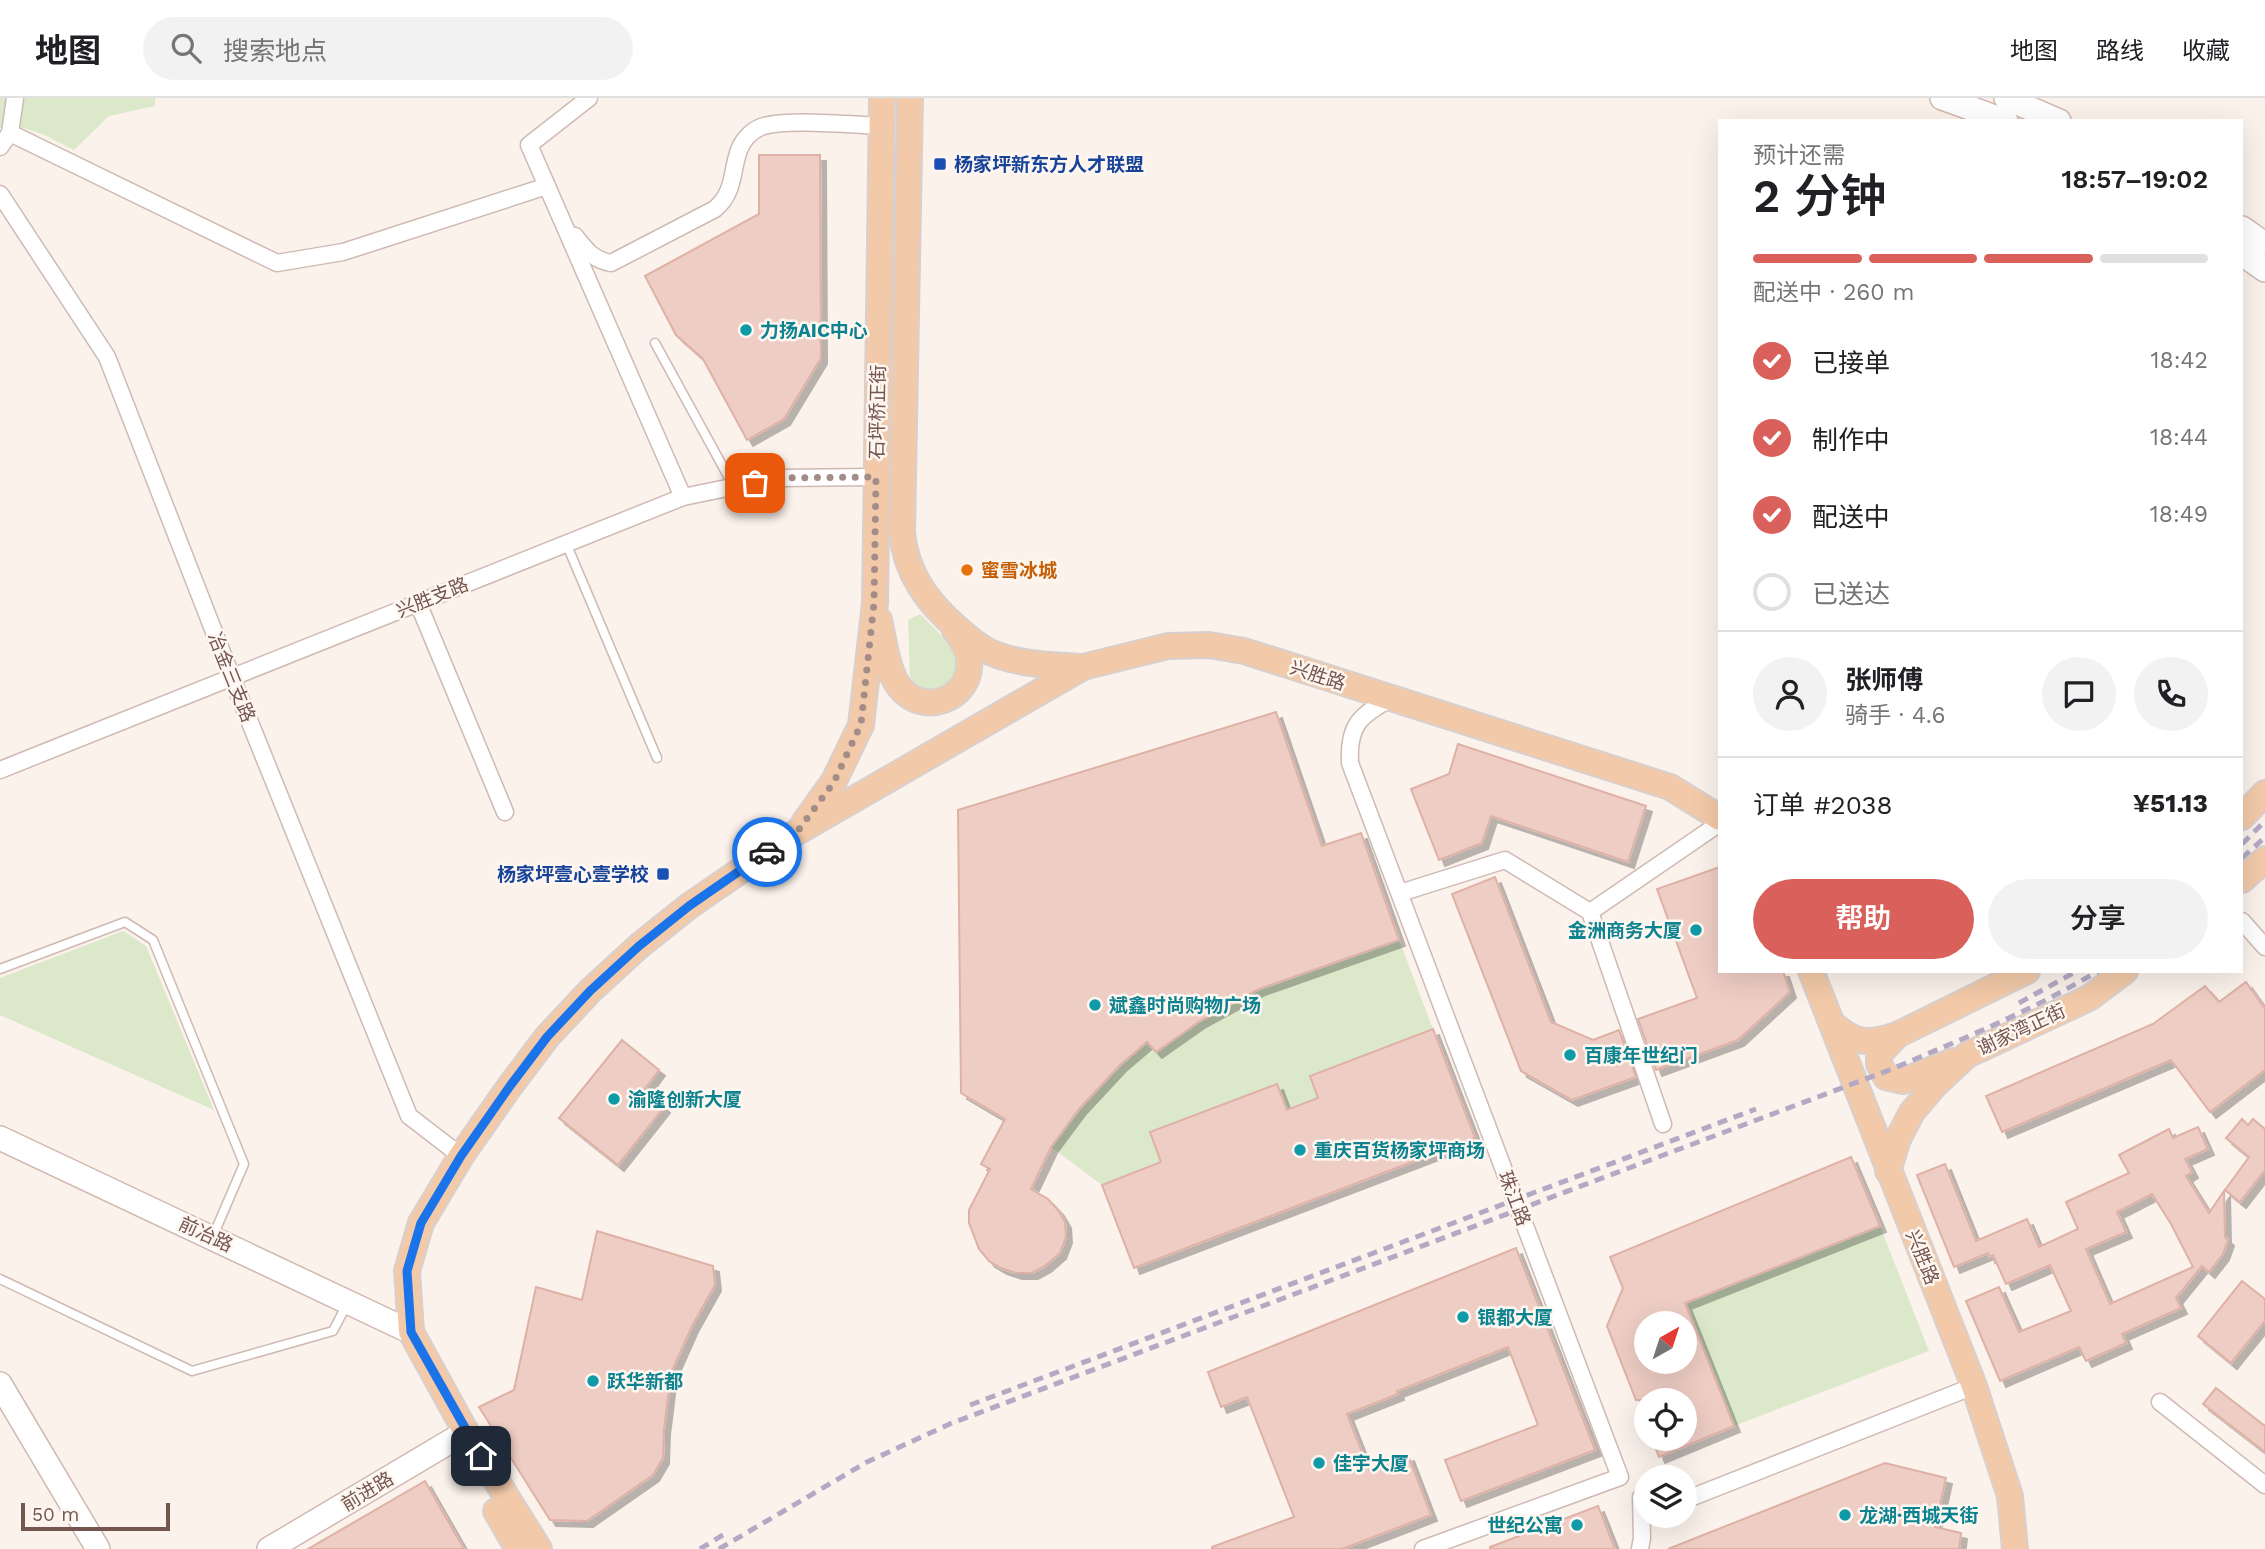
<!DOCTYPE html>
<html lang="zh">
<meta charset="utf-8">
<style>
:root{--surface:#fff;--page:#f2f2f2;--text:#202124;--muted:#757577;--line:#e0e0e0;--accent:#d9605b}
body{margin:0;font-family:"Work Sans","Noto Sans SC",sans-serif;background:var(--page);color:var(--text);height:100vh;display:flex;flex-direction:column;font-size:26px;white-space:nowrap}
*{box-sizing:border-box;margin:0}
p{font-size:23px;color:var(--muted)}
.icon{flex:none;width:38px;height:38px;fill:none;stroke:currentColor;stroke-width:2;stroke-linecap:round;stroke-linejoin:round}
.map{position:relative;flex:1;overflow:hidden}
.drawer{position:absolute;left:1718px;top:21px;width:525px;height:854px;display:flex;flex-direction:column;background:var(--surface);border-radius:0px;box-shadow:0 7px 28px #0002}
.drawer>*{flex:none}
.needle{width:46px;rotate:39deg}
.fabs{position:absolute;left:1634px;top:1213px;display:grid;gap:14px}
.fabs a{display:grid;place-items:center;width:63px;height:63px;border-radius:50%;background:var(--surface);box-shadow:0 7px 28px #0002;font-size:35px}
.scale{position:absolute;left:21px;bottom:18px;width:149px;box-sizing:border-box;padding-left:7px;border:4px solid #74564f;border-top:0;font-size:19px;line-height:24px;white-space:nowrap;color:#74564f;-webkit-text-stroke:5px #fef6f1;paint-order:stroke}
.pin{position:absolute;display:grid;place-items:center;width:60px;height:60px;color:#fff;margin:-30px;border-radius:14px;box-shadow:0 4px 10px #0006}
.courier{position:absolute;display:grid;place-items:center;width:70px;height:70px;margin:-35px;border:5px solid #1a73e8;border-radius:50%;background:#fff;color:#222;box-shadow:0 2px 9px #0007}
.headline em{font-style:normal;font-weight:600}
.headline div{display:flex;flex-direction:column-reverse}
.headline{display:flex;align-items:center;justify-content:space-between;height:119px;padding:0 35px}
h1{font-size:46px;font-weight:600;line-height:52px}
.bar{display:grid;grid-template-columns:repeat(4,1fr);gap:10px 7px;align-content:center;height:84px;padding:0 35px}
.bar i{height:9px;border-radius:5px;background:var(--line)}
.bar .on{background:var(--accent)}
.bar p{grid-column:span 4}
.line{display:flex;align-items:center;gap:18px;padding:0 35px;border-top:2px solid var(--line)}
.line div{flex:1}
.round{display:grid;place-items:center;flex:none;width:74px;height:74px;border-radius:37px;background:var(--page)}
ol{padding:0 35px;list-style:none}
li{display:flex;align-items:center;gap:21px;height:77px}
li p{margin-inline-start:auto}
li .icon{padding:7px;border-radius:50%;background:var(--accent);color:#fff;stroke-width:4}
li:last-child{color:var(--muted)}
li i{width:38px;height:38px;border:4px solid var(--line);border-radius:50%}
.primary-button{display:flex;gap:14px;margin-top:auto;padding:14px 35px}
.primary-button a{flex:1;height:80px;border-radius:42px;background:var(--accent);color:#fff;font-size:28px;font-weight:600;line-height:80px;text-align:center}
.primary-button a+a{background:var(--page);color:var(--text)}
header{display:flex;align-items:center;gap:42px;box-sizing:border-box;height:98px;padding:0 35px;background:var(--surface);border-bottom:2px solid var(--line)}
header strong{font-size:33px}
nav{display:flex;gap:38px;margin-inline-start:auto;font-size:24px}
.search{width:490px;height:63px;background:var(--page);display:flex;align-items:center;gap:18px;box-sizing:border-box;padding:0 24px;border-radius:38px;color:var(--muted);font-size:26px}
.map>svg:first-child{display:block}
.green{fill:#dbe8ca}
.building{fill:#eecdc4;stroke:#dfb1a6;stroke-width:2;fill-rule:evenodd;filter:url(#shadow)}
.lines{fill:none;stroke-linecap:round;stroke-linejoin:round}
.lane-casing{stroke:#cebab3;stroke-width:11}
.street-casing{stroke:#cebab3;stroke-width:19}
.secondary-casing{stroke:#d1b9b1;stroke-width:26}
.primary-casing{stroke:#d8d0ce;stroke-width:28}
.lane{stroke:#fff;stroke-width:8}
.street{stroke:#fff;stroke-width:16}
.secondary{stroke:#fff;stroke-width:23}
.primary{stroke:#f3caa9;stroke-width:24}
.rail{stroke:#b3a9c5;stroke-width:5;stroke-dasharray:10 7;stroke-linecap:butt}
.done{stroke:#a38d86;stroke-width:7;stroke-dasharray:0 12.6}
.route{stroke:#1a73e8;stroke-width:9}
.transit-dot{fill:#1a4fb4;stroke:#fef6f1;stroke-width:2.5}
.culture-dot{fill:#0f9aa8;stroke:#fef6f1;stroke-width:2.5}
.food-dot{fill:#e8710a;stroke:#fef6f1;stroke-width:2.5}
.labels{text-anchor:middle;stroke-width:5;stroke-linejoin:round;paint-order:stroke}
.transit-label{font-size:19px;font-weight:bold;fill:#164399;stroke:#fef6f1;text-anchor:start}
.culture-label{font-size:19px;font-weight:bold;fill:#0d838f;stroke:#fef6f1;text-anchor:start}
.street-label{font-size:19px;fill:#74564f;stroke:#fef6f1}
.food-label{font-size:19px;font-weight:bold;fill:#c56008;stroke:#fef6f1;text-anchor:start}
</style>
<header>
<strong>地图</strong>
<div class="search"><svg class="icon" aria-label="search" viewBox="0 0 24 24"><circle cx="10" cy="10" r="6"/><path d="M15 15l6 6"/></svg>搜索地点</div>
<nav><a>地图</a><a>路线</a><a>收藏</a></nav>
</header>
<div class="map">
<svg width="2265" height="1451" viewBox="0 0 2265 1451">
<defs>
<filter id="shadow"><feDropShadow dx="6" dy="6" stdDeviation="0" flood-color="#0004"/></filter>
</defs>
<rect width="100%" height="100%" fill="#fbf2eb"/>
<g class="green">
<path d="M0,0H155V8L109,18L74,52C47,39 30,26 0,30Z"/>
<polygon points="920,516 960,556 957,581 931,595 916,587 910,579 908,522"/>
<polygon points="123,833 146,848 214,1012 0,917 0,880"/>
<path d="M1399,842L1433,931L1310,978L1318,1000L1287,1012L1277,986L1150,1034L1161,1064L1102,1087L1051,1049C1080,1010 1110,975 1147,944L1156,954L1200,923L1259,891Z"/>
<polygon points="1880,1128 1929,1253 1734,1328 1685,1205"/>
</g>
<g class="building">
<polygon points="759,57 820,57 821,260 784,321 747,342 703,261 676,237 645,178 759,116"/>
<polygon points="1276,614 1322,748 1361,735 1399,842 1259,891 1200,923 1156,954 1147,944 1120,967 1080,1010 1051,1049 1031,1091 1048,1101 1058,1112 1065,1124 1066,1139 1060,1155 1045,1168 1032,1175 1016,1175 1001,1170 989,1163 979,1151 969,1125 969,1112 990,1071 981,1066 1005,1021 961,995 958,712"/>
<polygon points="1458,646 1646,708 1628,764 1491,718 1482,745 1439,762 1411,691 1449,676"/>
<polygon points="1720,769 1720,873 1783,873 1790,894 1738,942 1656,972 1638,921 1697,900 1657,791"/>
<polygon points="1495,779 1551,924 1593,942 1619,932 1636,979 1572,1002 1521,973 1452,796"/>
<polygon points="2246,884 2265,911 2265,972 2210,1014 2171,962 2002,1034 1986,998 2153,926 2205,888 2219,904"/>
<polygon points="1433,931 1475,1040 1134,1170 1102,1087 1161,1064 1150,1034 1277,986 1287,1012 1318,1000 1310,978"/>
<polygon points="622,942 659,972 644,992 664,1009 618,1067 559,1020"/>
<polygon points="2242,1021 2248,1027 2253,1021 2265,1031 2265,1072 2240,1104 2225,1092 2249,1059 2226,1040"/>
<path d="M2198,1029L2208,1051L2185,1061L2192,1074L2186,1078L2209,1115L2224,1093L2225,1139L2228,1142L2223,1156L2209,1174L2202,1168L2176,1200L2181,1210L2122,1236L2126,1245L2086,1263L2079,1249L2000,1283L1966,1203L1999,1189L2019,1234L2071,1213L2050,1167L2006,1186L1993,1157L1989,1159L1988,1155L1954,1169L1917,1077L1945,1066L1976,1143L2027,1121L2039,1149L2078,1131L2066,1104L2129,1075L2119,1057L2169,1031L2173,1040ZM2152,1096L2171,1126L2193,1169L2110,1206L2086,1151L2126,1134L2117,1114Z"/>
<path d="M1851,1059L1880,1128L1685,1205L1734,1328L1659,1359L1652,1340H1685V1302H1636L1607,1228L1623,1190L1610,1159ZM1647,1225H1685V1264H1647Z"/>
<polygon points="597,1133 713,1168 715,1187 692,1228 671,1275 664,1331 663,1360 653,1377 587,1423 550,1422 479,1309 514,1292 536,1189 582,1202"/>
<polygon points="1516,1150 1595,1352 1461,1403 1445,1362 1538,1327 1508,1249 1397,1293 1398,1296 1347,1316 1369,1372 1408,1357 1431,1417 1342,1451 1212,1451 1212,1449 1294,1419 1247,1299 1221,1309 1208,1274"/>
<polygon points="2242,1183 2265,1201 2265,1223 2231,1265 2198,1238"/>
<polygon points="2216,1290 2265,1328 2265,1354 2203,1306"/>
<polygon points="1885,1365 1946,1380 1935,1429 1961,1435 1959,1451 1668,1451"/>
<polygon points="425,1383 464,1451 308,1451"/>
<polygon points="1598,1408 1615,1451 1490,1451 1490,1449"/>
</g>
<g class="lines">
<defs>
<g id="lane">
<polyline points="655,245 734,389"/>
<polyline points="566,445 657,660"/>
<polyline points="0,871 125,824 153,842 244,1066 213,1138"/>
<polyline points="0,1181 192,1273 333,1233 347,1206"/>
</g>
<g id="street">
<polyline points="589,0 529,47 683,399"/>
<polyline points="10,35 15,0"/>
<polyline points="0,49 10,35 277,165 343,154 547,88"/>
<polyline points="0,96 107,259 232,580 409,1018 461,1058"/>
<path d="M575,138C585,151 593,162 611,165L715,111C735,94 731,74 739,52C743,42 751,33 761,29C784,20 854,27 881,28"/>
<polyline points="418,505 505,714"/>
<path d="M1390,601C1359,618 1348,628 1350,665L1620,1379L1423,1451"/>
<polyline points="0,672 683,399 776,380 876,379"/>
<polyline points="1400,795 1505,762 1590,814 1663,1026"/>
<polyline points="1590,814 1720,725"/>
<polyline points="2242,823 2265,849"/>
<polyline points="2160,1304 2265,1387"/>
<polyline points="1685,1402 1974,1288"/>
<polyline points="1640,1451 1642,1440 1641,1399"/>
</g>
<g id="secondary">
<polyline points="1942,0 2006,23"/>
<polyline points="2006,0 2059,23"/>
<polyline points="2242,130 2265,146"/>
<polyline points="2242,156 2265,172"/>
<polyline points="0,1040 411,1234"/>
<polyline points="0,1286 98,1451"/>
<polyline points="269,1451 466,1334"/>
</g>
<g id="primary">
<path d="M910,0L902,435C906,475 927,504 957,530C967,539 979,550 992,555C1020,567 1053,567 1083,569"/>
<path d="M879,522C884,542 886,567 896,584C920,623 974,601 969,561C968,550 962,541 955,532"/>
<polyline points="2242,719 2265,695"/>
<polyline points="804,725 834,683 861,627 875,505 882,0"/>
<polyline points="2242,782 2265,761"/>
<polyline points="1811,873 1974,1288 2010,1398 2015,1451"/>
<path d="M1833,926C1856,947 1869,946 1897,937L2027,873"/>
<polyline points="1897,937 1879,956 1879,966 1886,979 1903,983 1953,963"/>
<polyline points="1888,1073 1898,1041 1912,1014 1935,987 1967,957 2089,900 2125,873"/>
<polyline points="496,1413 518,1451"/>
<polyline points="539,1451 466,1334 411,1234 407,1173 421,1125 461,1058 510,988 547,939 590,893 639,848 689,808 797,734 1083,569 1168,548 1209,547 1244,553 1670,689 1720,720"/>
</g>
</defs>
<use href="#lane" class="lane-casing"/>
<use href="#street" class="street-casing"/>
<use href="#secondary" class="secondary-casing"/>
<use href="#primary" class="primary-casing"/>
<use href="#lane" class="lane"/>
<use href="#street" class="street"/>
<use href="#secondary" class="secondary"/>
<use href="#primary" class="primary"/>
<g class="rail">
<polyline points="2242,746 2265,723"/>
<polyline points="2242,760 2265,739"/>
<polyline points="2019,905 2077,873"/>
<polyline points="970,1307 1756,1011"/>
<polyline points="700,1451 726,1435"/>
<path d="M719,1451L867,1364L952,1325L1892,971C1962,941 2032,913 2098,873"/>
</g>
</g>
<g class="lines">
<polyline class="done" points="755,385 776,380 876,379 874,505 861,626 834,684 797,734 767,754"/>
<polyline class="route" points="481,1358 411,1234 407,1173 421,1125 461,1058 510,988 547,939 590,893 639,848 689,808 767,754"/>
</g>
<g class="transit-dot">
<rect x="933" y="59" width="14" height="14" rx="3.5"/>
<rect x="656" y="769" width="14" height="14" rx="3.5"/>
</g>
<g class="culture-dot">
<circle cx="746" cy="232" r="7"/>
<circle cx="1696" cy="832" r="7"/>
<circle cx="1095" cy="907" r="7"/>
<circle cx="1570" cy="957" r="7"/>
<circle cx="614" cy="1001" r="7"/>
<circle cx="1300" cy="1052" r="7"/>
<circle cx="1463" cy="1219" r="7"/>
<circle cx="593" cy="1283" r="7"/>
<circle cx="1319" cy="1365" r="7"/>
<circle cx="1845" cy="1417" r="7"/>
<circle cx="1577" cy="1427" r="7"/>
</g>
<circle class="food-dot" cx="967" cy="472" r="7"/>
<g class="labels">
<g class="transit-label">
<text x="954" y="73">杨家坪新东方人才联盟</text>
<text x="649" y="783" text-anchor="end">杨家坪壹心壹学校</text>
</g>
<g class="culture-label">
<text x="760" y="239">力扬AIC中心</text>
<text x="1682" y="839" text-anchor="end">金洲商务大厦</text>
<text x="1109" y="914">斌鑫时尚购物广场</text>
<text x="1584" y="964">百康年世纪门</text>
<text x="628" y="1008">渝隆创新大厦</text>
<text x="1314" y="1059">重庆百货杨家坪商场</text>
<text x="1477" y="1226">银都大厦</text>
<text x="607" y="1290">跃华新都</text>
<text x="1333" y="1372">佳宇大厦</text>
<text x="1859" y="1424">龙湖·西城天街</text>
<text x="1563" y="1434" text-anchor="end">世纪公寓</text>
</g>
<g class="street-label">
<text transform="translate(877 314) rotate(-89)" y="7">石坪桥正街</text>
<text transform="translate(432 499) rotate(-22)" y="7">兴胜支路</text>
<text transform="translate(1318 577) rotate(18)" y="7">兴胜路</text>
<text transform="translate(232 579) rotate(68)" y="7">冶金三支路</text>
<text transform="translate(2021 931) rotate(-25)" y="7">谢家湾正街</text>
<text transform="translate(1515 1100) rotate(69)" y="7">珠江路</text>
<text transform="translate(206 1136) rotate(25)" y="7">前冶路</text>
<text transform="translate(1923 1159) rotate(68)" y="7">兴胜路</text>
<text transform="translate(367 1393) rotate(-31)" y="7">前进路</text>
</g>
<g class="food-label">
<text x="981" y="479">蜜雪冰城</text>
</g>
</g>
</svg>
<div class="fabs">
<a><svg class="needle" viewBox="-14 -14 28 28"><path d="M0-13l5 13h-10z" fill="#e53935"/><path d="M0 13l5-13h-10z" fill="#757577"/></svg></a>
<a><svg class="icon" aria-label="locate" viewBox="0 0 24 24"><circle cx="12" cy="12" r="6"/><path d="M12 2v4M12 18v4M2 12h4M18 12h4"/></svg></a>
<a><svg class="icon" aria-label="layers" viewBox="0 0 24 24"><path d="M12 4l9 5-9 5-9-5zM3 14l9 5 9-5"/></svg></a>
</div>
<div class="scale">50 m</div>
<div class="pin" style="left:755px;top:385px;background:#ea580c"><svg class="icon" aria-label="bag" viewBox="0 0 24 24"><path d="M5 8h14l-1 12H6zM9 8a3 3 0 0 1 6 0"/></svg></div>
<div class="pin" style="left:481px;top:1358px;background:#1f2937"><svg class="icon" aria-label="home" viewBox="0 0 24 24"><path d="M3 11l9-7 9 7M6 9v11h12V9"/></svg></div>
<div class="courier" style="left:767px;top:754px"><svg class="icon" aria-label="car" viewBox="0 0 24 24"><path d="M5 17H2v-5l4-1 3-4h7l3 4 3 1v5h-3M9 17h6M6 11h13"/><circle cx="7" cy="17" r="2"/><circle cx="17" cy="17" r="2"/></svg></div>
<section class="drawer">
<div class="headline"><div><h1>2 分钟</h1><p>预计还需</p></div><em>18:57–19:02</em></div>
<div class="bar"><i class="on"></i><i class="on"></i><i class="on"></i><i></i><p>配送中 · 260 m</p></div>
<ol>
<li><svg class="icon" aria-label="check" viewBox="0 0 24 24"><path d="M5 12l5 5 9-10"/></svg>已接单<p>18:42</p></li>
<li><svg class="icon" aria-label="check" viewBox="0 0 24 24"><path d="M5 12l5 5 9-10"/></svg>制作中<p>18:44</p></li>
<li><svg class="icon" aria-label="check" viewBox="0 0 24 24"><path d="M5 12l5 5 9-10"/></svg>配送中<p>18:49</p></li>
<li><i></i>已送达</li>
</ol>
<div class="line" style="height:126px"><a class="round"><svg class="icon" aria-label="person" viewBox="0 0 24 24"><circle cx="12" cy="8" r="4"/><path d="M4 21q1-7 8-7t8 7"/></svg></a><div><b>张师傅</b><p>骑手 · 4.6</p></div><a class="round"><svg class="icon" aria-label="chat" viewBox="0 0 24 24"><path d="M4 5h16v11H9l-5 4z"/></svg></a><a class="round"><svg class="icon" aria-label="phone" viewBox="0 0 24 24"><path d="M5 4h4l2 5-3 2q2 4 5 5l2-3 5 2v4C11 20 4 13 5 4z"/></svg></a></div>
<div class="line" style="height:91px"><div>订单 #2038</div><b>¥51.13</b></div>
<div class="primary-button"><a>帮助</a><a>分享</a></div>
</section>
</div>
